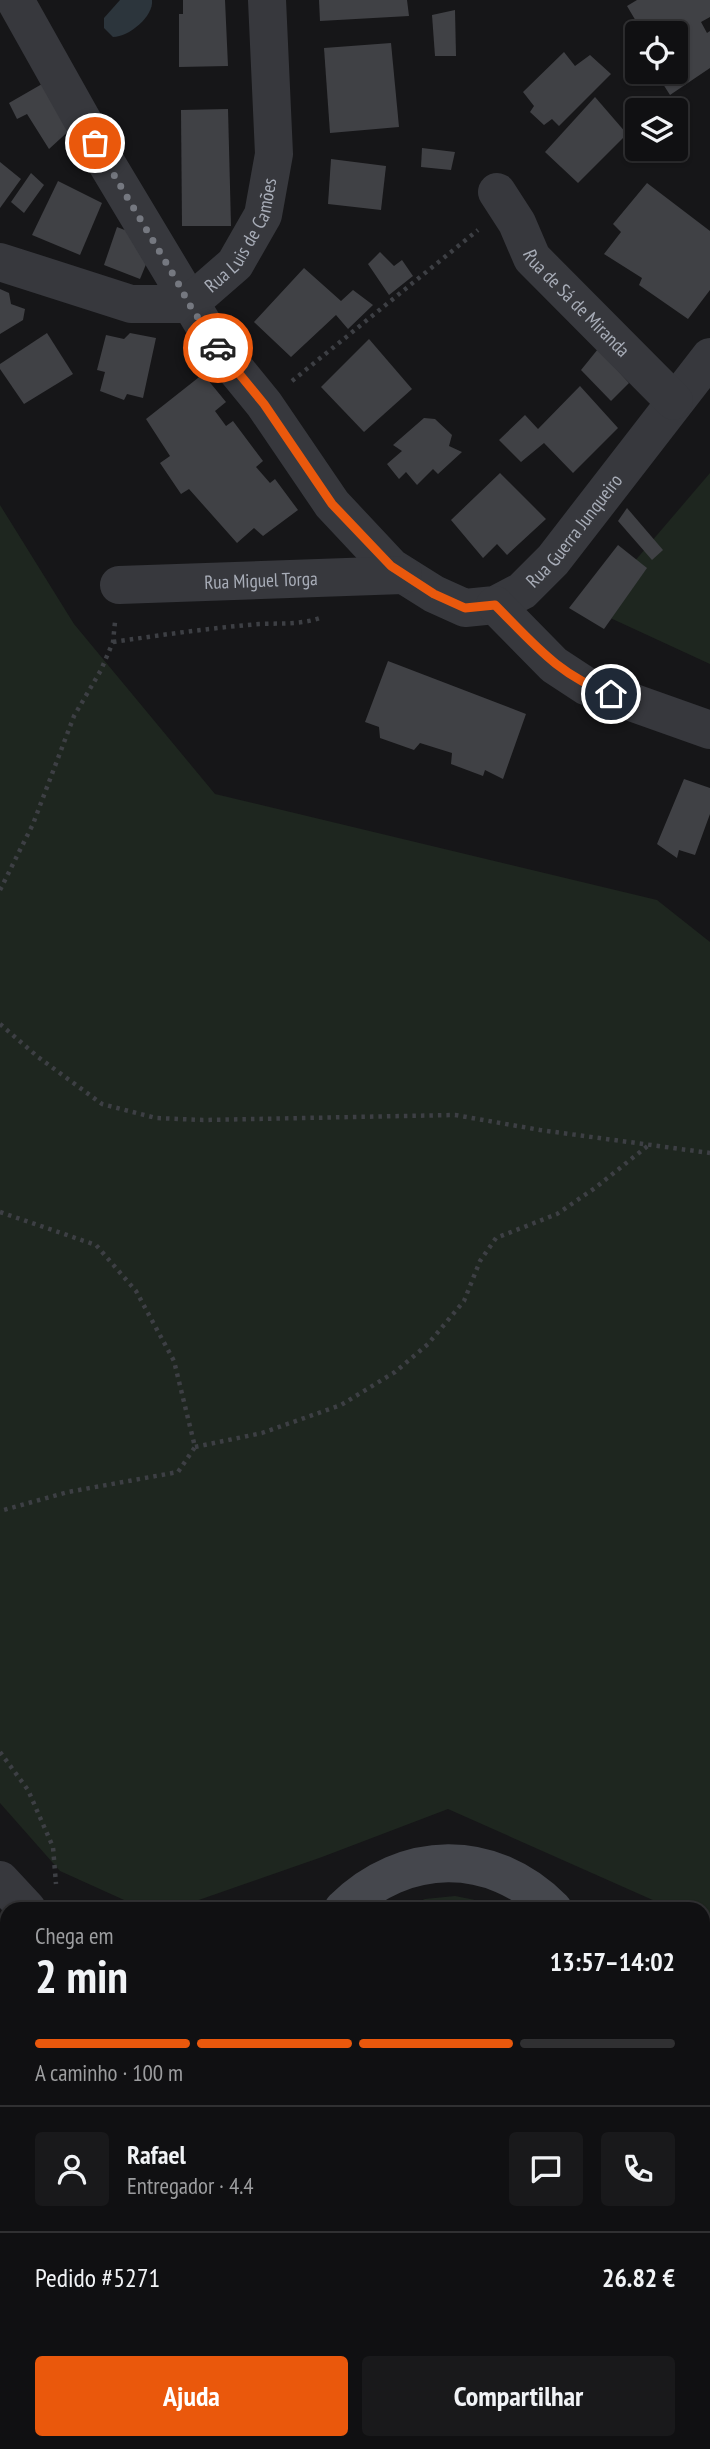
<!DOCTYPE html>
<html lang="pt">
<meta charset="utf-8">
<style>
:root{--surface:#101012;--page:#19191b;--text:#f1f3f6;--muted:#9c9d9f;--line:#303032;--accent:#ea580c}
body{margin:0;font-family:"PT Sans Narrow",sans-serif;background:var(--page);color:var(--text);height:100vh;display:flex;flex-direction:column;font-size:26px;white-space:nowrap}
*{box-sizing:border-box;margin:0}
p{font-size:23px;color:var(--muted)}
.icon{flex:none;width:38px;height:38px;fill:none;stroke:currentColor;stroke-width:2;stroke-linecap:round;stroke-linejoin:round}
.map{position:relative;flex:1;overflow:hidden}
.sheet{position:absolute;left:0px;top:1902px;width:710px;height:548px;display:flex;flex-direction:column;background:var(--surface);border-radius:21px 21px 0 0;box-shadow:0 2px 5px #0004,0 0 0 2px var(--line)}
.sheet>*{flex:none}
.buttons{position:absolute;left:625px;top:21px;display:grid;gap:14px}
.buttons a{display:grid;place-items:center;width:63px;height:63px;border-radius:7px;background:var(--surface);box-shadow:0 2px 5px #0004,0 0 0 2px var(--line);font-size:35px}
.pin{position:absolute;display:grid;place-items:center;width:60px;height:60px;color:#fff;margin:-30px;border:4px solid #fff;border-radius:50%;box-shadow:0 2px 7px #0007}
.courier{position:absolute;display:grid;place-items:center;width:70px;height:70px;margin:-35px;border:5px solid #ea580c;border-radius:50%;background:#fff;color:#222;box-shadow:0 2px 9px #0007}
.summary em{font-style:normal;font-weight:800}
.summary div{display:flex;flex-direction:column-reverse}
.summary{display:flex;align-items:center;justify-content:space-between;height:119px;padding:0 35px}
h1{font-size:46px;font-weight:800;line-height:52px}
.bar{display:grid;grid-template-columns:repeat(4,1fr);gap:10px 7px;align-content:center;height:84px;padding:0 35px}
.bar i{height:9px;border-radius:5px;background:var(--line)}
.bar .on{background:var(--accent)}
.bar p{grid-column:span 4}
.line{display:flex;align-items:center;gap:18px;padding:0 35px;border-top:2px solid var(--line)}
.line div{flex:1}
.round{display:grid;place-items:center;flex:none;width:74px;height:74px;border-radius:7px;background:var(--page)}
.action{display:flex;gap:14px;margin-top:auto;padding:14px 35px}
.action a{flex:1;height:80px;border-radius:7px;background:var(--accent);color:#fff;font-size:28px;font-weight:800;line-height:80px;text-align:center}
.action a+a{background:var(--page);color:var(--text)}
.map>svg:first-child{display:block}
.green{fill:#1e261f}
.water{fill:#2c353c}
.building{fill:#404145}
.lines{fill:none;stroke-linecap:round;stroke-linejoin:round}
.path{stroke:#3d3f44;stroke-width:4.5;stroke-dasharray:3.5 5;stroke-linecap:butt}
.street{stroke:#37383d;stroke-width:38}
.secondary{stroke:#45474d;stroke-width:38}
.rail-casing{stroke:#4a4c52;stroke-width:8}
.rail{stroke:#111113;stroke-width:5;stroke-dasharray:16;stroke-linecap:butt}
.done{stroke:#757880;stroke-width:7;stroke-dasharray:0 12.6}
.route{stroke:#ea580c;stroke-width:9}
.labels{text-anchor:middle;stroke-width:5;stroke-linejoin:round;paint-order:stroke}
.street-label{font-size:19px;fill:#a8adb8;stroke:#111113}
</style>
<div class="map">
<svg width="710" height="2449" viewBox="0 0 710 2449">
<rect width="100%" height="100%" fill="#161618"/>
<g class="green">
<polygon points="710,473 710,664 593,610"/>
<polygon points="0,505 74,624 215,794 657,900 710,942 710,1926 704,1923 704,1909 673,1909 448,1809 322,1857 173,1909 144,1909 60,1871 0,1803"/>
<polygon points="455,1896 485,1902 497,1909 403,1909 425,1899"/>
</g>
<path class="water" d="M120,0H152C154,16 129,37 113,37L104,28V18Z"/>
<g class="building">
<polygon points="183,0 225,0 228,66 179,67 179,14 183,14"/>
<polygon points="319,0 407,0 409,16 320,21"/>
<polygon points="637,0 710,0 710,17 701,22 707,33 710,31 710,68 670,95 663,84 669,80 664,72 676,72 676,33 643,33 627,6"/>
<polygon points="455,10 456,56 435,56 432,15"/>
<polygon points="391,43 399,127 330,133 324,48"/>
<polygon points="564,52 575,66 590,55 611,74 559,126 552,119 544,125 530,112 534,106 523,92"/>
<polygon points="42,84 72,128 49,149 27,114 17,119 9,103"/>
<polygon points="595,97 627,134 578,183 545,152"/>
<polygon points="228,109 231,226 182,226 181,110"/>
<polygon points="422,148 455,152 451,170 421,167"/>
<polygon points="331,159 386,166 381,210 328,204"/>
<polygon points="0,162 21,179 0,208"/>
<polygon points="31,173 44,185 24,213 11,202"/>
<polygon points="58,181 102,203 80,255 32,235"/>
<polygon points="647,183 710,231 710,290 688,319 639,285 642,278 604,254 621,232 613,224"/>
<polygon points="117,227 140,236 151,252 140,279 104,265"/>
<polygon points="380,252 394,266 402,260 413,276 389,295 368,264"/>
<polygon points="304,268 341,301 353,290 373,305 348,329 336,315 291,357 254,322"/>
<polygon points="0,289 9,293 11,304 25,309 23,320 0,334"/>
<polygon points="47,333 73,374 24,404 0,369 0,364"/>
<polygon points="130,333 156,338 143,398 127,394 124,400 100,391 105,372 97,370 106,335 124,339"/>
<polygon points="369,339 412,389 364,432 321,387"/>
<polygon points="598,349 629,383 611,401 581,370"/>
<polygon points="203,374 226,402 215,411 226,426 233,421 263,461 256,467 270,483 275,479 298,510 263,536 254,528 237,543 189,489 181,494 160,463 170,456 146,419"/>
<polygon points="580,386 618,428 573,473 544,443 521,462 499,440 525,415 538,429"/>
<polygon points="424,418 435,419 452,435 449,446 462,452 438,474 433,469 417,485 406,472 399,479 387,464 402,451 393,445"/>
<polygon points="500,473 546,519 507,555 497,544 483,558 451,520"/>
<polygon points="627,508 663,550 652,560 618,521"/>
<polygon points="618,545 647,568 604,629 569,608"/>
<polygon points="388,661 526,714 503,779 485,770 483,776 451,764 452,753 420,743 414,750 380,738 379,727 365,722"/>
<polygon points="684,779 710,788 710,814 695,855 679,850 677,858 657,844"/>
</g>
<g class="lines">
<g class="path">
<polyline points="292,381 478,230"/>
<path d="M113,642C161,635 210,628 259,624C281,623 302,625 323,617"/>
<polyline points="0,890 33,824 74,716 101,670 113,642 115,622"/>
<polyline points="0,1024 38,1057 102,1104 156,1118 203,1120 455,1115 540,1130 710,1153"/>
<polyline points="0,1212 96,1245 136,1291 174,1361 195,1447 178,1472 68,1492 0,1511"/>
<polyline points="195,1447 262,1433 341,1405 395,1372 428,1344 464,1301 480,1261 496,1238 557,1214 595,1188 650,1144"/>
<polyline points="0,1752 28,1790 53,1847 56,1884"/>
<polyline points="593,2443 596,2449"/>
</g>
<g class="street">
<path id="s1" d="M15,0L107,164L215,344L264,404L332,504L391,567L434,594L465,608L495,605L522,591L553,560L710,357"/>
<path id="s2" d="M497,192L517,223L532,258L674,401"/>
<path id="s3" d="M0,262L131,304H189L235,264L263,215L274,154L267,0"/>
<path id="s4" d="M119,585L403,575"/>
<polyline points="495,605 554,665 586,686 710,730"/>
<polyline points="0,1880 27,1909"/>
<polyline points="0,2390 7,2395"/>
<polyline points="67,2443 74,2449"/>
</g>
<g class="secondary">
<path d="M343,1909C404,1849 492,1847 553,1909"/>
<polyline points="704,1970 710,1973"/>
<polyline points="704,2000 710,2000"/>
<polyline points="704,2406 710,2401"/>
<polyline points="638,2449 647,2443"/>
</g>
<defs>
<g id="rail">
<polyline points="0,2086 7,2094"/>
<polyline points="0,2115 7,2123"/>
<polyline points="0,2159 7,2167"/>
<polyline points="0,2187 7,2195"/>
<polyline points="226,2443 231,2449"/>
<polyline points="251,2443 256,2449"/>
<polyline points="298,2443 303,2449"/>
<polyline points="322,2443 327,2449"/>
</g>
</defs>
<use href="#rail" class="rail-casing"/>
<use href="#rail" class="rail"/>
</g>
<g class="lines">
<polyline class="done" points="95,143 177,281 189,304 218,348"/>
<path class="route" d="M218,348L264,404L332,504L391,566L434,594L465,608L495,605C533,643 559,676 611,694"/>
</g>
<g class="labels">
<g class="street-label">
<text dy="7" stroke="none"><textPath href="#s3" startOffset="285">Rua Luis de Camões</textPath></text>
<text dy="7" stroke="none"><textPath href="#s2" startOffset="138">Rua de Sá de Miranda</textPath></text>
<text dy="7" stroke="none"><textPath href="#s1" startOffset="908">Rua Guerra Junqueiro</textPath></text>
<text dy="7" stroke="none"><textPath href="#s4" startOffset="142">Rua Miguel Torga</textPath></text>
</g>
</g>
</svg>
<div class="buttons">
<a><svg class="icon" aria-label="locate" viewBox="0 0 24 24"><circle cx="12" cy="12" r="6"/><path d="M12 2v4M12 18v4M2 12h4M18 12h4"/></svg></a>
<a><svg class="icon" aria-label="layers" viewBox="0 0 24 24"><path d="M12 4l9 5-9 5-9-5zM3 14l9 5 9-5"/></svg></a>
</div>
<div class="pin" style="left:95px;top:143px;background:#ea580c"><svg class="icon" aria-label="bag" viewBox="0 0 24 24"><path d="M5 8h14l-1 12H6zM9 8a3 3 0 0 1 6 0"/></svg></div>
<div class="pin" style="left:611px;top:694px;background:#1f2937"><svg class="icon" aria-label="home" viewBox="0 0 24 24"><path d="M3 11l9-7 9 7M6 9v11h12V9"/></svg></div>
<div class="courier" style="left:218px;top:348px"><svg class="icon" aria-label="car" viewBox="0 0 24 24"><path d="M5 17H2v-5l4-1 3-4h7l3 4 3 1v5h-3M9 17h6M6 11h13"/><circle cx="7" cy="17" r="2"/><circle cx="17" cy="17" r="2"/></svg></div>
<section class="sheet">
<div class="summary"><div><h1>2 min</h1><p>Chega em</p></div><em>13:57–14:02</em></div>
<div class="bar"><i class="on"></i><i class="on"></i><i class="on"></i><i></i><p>A caminho · 100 m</p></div>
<div class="line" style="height:126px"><a class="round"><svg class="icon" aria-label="person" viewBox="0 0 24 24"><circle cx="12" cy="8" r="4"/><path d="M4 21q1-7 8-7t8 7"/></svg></a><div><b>Rafael</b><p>Entregador · 4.4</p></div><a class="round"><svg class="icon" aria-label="chat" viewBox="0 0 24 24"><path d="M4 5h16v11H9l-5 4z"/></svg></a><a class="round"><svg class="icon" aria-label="phone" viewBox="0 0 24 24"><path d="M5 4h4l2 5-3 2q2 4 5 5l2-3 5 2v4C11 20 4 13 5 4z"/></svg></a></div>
<div class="line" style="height:91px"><div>Pedido #5271</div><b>26.82 €</b></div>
<div class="action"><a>Ajuda</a><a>Compartilhar</a></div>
</section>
</div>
